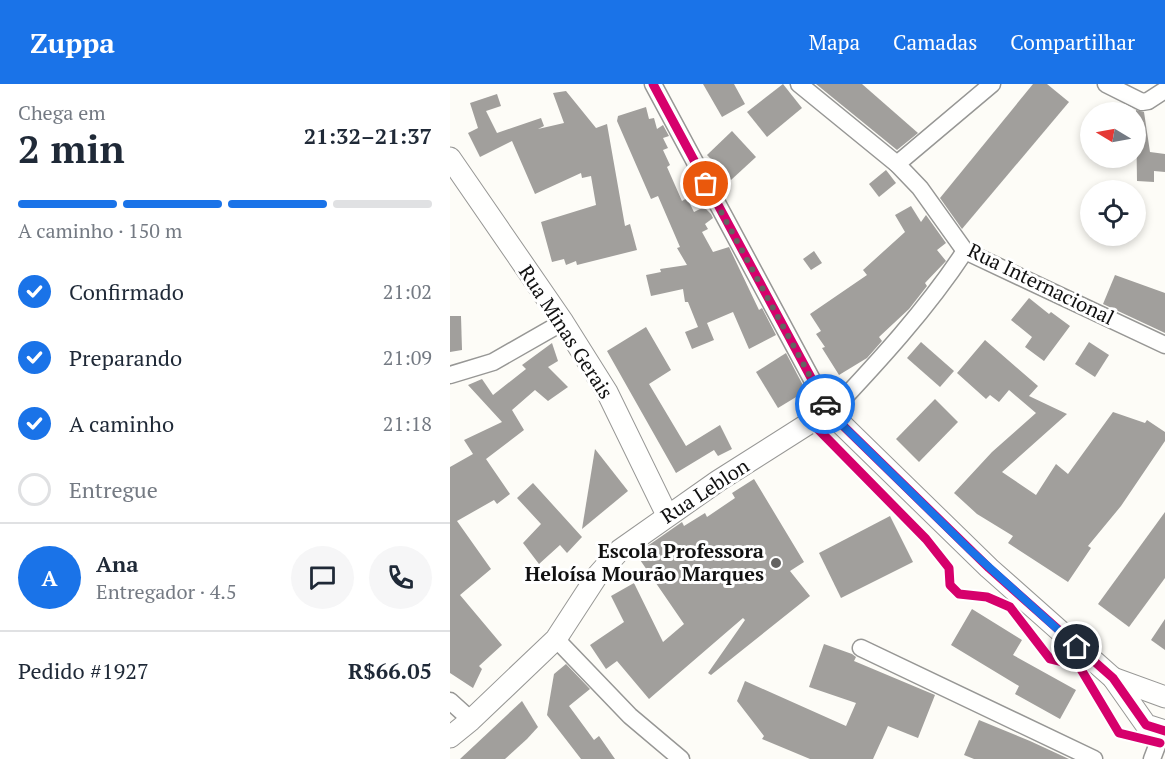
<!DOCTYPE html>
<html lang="pt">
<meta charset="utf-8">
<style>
:root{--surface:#fff;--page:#f6f6f7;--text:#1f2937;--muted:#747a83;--line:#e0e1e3;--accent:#1a73e8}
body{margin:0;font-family:"PT Serif",serif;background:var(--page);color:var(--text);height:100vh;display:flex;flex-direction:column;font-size:22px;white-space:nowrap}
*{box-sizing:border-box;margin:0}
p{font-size:20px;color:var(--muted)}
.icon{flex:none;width:33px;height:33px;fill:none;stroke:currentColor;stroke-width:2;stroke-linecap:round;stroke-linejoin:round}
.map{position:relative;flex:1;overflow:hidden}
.details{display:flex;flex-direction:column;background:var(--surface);width:450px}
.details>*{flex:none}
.needle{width:39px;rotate:280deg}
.buttons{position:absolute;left:630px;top:18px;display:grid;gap:12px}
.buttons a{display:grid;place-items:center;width:66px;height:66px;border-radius:50%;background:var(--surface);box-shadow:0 3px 9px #0003;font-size:30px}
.pin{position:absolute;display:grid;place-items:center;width:51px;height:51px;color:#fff;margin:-26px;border:3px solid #fff;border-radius:50%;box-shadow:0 2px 6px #0007}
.courier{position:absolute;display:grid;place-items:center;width:60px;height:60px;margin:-30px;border:4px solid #1a73e8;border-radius:50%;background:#fff;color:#222;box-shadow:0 2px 8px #0007}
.summary em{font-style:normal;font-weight:600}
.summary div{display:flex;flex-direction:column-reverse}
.summary{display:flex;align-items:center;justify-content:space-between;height:102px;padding:0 18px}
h1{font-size:39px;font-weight:600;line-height:45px}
.bar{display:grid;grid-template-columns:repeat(4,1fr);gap:9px 6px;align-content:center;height:72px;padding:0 18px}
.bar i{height:8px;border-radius:4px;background:var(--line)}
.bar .selected{background:var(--accent)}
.bar p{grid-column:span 4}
.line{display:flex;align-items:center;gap:15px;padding:0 18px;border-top:2px solid var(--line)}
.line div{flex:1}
.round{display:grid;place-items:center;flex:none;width:63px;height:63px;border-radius:32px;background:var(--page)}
ol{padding:0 18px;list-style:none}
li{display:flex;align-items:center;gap:18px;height:66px}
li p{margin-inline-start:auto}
li .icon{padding:6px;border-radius:50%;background:var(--accent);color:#fff;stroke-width:4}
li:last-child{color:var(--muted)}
li i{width:33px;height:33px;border:3px solid var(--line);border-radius:50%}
header{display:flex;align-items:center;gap:36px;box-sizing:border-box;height:84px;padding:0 30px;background:var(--accent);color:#fff}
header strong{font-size:28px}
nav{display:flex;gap:33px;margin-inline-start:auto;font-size:21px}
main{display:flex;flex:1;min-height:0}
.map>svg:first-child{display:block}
.building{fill:#a19f9c}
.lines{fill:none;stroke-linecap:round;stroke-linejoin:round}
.minor-casing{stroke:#979795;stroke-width:19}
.tertiary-casing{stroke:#979795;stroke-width:23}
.minor{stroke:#fffffe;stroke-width:16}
.tertiary{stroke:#fffffe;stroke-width:21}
.cycleway-casing{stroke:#fff;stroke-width:13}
.cycleway{stroke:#d6006c;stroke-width:9}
.done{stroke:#646362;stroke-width:6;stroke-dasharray:0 10.8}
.route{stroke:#1a73e8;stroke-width:8}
.poi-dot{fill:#646362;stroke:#fff;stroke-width:2}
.labels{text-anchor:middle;stroke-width:6;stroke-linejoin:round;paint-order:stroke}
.street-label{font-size:20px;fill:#111;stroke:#fff}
.poi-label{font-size:20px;font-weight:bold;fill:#111;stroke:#fff;text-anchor:end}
</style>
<header>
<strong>Zuppa</strong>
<nav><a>Mapa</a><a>Camadas</a><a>Compartilhar</a></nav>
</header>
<main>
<section class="details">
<div class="summary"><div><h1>2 min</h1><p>Chega em</p></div><em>21:32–21:37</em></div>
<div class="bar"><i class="selected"></i><i class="selected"></i><i class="selected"></i><i></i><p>A caminho · 150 m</p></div>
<ol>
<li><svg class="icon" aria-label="check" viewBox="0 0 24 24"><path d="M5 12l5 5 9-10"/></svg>Confirmado<p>21:02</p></li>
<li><svg class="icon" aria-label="check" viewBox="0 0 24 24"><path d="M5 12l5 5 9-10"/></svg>Preparando<p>21:09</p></li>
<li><svg class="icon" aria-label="check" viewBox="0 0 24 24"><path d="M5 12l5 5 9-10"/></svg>A caminho<p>21:18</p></li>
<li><i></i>Entregue</li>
</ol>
<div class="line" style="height:108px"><b class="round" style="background:var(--accent);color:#fff">A</b><div><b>Ana</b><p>Entregador · 4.5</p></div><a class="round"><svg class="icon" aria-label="chat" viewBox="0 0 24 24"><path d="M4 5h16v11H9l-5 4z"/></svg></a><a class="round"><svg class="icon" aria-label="phone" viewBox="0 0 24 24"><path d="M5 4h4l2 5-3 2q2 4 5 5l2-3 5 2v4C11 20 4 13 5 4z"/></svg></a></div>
<div class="line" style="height:78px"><div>Pedido #1927</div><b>R$66.05</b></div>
</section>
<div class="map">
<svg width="715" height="675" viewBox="0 0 715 675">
<rect width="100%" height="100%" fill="#fdfcf7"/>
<g class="building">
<polygon points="253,0 284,0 295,20 272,33"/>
<polygon points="333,0 352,24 317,53 297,28"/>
<polygon points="366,0 412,0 468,49 447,66"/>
<polygon points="583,0 597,0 619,18 512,145 490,114"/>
<polygon points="116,7 146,44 157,40 175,142 180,140 187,166 127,181 126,177 116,181 114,175 102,178 91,138 146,121 141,92 132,94 131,89 85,110 62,57 30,73 18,49 28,44 20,19 47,10 51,22 36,27 47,49 91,34 94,42 88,45 114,39 103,9"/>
<polygon points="196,23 199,35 204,34 207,45 213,41 219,52 213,54 218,64 213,66 220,81 217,83 232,117 237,114 244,128 254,123 261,130 263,134 255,140 258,145 252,148 263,168 279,163 309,226 312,224 326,251 299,265 283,228 257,239 264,256 242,265 235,248 248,243 238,218 235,218 233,205 201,212 196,191 211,188 210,185 237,181 227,164 230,163 208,112 201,115 167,37 168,32"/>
<polygon points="686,26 694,28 700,68 715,70 715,88 704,87 704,98 687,97"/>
<polygon points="282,47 306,73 281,96 257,71"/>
<polygon points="436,86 446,99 429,113 419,100"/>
<polygon points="461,122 471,138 476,131 496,159 487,166 496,177 475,199 477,202 459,225 429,253 432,257 417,274 389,291 372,264 375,263 366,250 371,247 360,230 417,191 413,186 455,148 445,131"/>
<polygon points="364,167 372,179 361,186 353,175"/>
<polygon points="665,191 715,209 715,249 653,220"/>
<polygon points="579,214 599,230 601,228 620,242 594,277 575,263 582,253 561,236"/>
<polygon points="0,232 11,232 12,266 0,268"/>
<polygon points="196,243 221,286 199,300 236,362 270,341 282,365 268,372 264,366 226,389 157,267"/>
<polygon points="535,256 588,302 579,312 617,330 552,388 586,411 606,380 618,390 663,328 695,339 697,336 715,348 715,357 671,422 638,462 641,464 618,498 558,459 563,452 527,430 504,409 542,368 586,329 559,306 549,318 540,311 536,315 507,289"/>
<polygon points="471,258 504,287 490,303 457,274"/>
<polygon points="639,258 659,271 645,293 625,280"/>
<polygon points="102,259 108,277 98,283 118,303 98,317 85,306 62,326 74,346 36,375 60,410 47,420 44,416 7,437 41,485 10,511 52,561 29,582 32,585 23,604 0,589 0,383 23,370 14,356 52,338 18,301 32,295 43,311 76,285 72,281"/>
<polygon points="336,269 356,307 328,324 306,288"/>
<polygon points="485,315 508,338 469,378 446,355"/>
<polygon points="145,365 178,407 132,445"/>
<polygon points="304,395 354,478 340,487 360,512 261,591 258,589 295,536 293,534 199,615 167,577 156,585 140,561 174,538 161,512 184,499 213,558 234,540 186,470 232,438 234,442 255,429 257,433 285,414 282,409"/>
<polygon points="83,399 132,453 117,469 110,461 89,480 73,459 91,440 67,414"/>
<polygon points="715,428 715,494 679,543 648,520"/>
<polygon points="440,432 463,478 391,514 369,469"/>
<polygon points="522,525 572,556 563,571 626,606 610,635 565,610 569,602 501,561"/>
<polygon points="715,535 715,566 701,556"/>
<polygon points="374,560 402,570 406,573 404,577 485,611 468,654 438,642 423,675 360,675 312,655 314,652 287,617 295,597 396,642 406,619 359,603"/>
<polygon points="116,580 140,605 119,622 144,656 149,652 165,675 131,675 97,631 104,590"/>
<polygon points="72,617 88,643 77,655 55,675 10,675"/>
<polygon points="529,636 580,657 619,675 524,675 514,671"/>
</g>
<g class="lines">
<defs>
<g id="minor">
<path d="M203,0L380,329C429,277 476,226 515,167"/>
<polyline points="349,0 447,80 470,104 515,167 715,261"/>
<polyline points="656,0 692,18 698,17 715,6"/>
<polyline points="447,80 542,0"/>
<polyline points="0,291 43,278 113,238"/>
<polyline points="106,555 180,632 231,675"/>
<polyline points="411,564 644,675"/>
<polyline points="0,617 21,636"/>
<polyline points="702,675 713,646"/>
</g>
<g id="tertiary">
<polyline points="0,74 113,238 157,308 217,431"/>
<polyline points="663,594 715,613"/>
<polyline points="0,653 21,636 106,555 147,492 170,466 268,397 361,338 380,329 539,484 663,594 696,641 715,647"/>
</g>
</defs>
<use href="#minor" class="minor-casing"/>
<use href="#tertiary" class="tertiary-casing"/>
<use href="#minor" class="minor"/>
<use href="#tertiary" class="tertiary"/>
<defs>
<g id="cycleway">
<polyline points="203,0 380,329 539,484 663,594 696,641 715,647"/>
<polyline points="361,338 476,455 499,484 500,501 509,510 537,513 560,523 600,575 629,582 669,649 710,659"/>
</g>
</defs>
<use href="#cycleway" class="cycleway-casing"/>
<use href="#cycleway" class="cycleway"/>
</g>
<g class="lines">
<polyline class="done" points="256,100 375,320"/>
<polyline class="route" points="375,320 380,329 519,465 627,563"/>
</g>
<circle class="poi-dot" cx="326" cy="479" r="6"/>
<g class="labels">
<g class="street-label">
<text transform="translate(591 200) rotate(26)" y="7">Rua Internacional</text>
<text transform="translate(116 248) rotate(57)" y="7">Rua Minas Gerais</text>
<text transform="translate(255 407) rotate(-33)" y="7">Rua Leblon</text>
</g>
<g class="poi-label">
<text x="314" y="474">Escola Professora<tspan x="314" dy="23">Heloísa Mourão Marques</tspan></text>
</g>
</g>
</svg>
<div class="buttons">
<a><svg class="needle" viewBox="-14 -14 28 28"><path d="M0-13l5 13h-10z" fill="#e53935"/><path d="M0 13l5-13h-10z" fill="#747a83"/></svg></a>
<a><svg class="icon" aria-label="locate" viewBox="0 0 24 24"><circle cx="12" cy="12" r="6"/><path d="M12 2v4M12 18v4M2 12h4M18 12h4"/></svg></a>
</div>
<div class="pin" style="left:256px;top:100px;background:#ea580c"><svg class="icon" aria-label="bag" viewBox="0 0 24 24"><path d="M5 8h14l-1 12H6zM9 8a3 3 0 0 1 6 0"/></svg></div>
<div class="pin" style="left:627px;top:563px;background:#1f2937"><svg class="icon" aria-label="home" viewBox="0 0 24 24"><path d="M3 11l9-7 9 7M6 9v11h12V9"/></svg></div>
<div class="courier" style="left:375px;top:320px"><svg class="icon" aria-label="car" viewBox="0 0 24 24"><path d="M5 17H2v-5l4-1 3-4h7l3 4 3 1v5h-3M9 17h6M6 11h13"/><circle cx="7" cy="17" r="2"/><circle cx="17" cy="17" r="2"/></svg></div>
</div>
</main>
